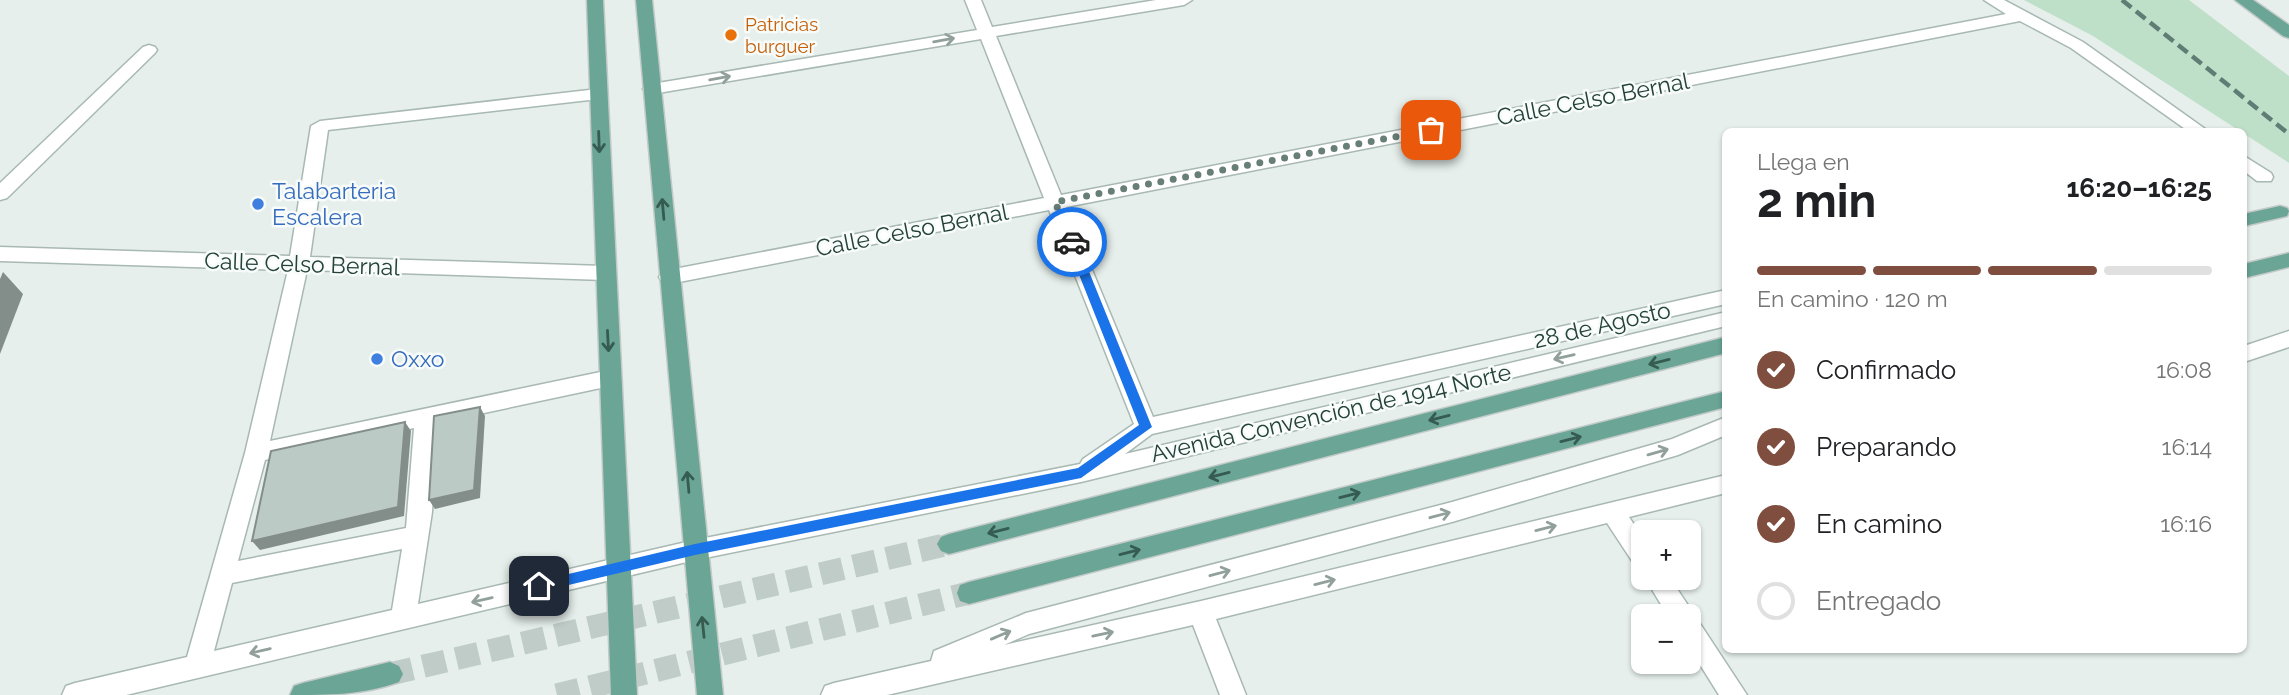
<!DOCTYPE html>
<html lang="es">
<meta charset="utf-8">
<style>
:root{--surface:#fff;--page:#f6f6f6;--text:#202124;--muted:#757577;--line:#e0e0e0;--accent:#7f4e3f}
body{margin:0;font-family:Raleway,sans-serif;background:var(--page);color:var(--text);height:100vh;display:flex;flex-direction:column;font-size:26px;white-space:nowrap}
*{box-sizing:border-box;margin:0}
p{font-size:23px;color:var(--muted)}
.icon{flex:none;width:38px;height:38px;fill:none;stroke:currentColor;stroke-width:2;stroke-linecap:round;stroke-linejoin:round}
.map{position:relative;flex:1;overflow:hidden}
.drawer{position:absolute;left:1722px;top:128px;width:525px;height:525px;display:flex;flex-direction:column;background:var(--surface);border-radius:10px;box-shadow:0 2px 5px #0004}
.drawer>*{flex:none}
.controls{position:absolute;left:1631px;top:520px;display:grid;gap:14px}
.controls a{display:grid;place-items:center;width:70px;height:70px;border-radius:10px;background:var(--surface);box-shadow:0 2px 5px #0004;font-size:35px}
.pin{position:absolute;display:grid;place-items:center;width:60px;height:60px;color:#fff;margin:-30px;border-radius:14px;box-shadow:0 4px 10px #0006}
.courier{position:absolute;display:grid;place-items:center;width:70px;height:70px;margin:-35px;border:5px solid #1a73e8;border-radius:50%;background:#fff;color:#222;box-shadow:0 2px 9px #0007}
.headline em{font-style:normal;font-weight:700}
.headline div{display:flex;flex-direction:column-reverse}
.headline{display:flex;align-items:center;justify-content:space-between;height:119px;padding:0 35px}
h1{font-size:46px;font-weight:700;line-height:52px}
.bar{display:grid;grid-template-columns:repeat(4,1fr);gap:10px 7px;align-content:center;height:84px;padding:0 35px}
.bar i{height:9px;border-radius:5px;background:var(--line)}
.bar .on{background:var(--accent)}
.bar p{grid-column:span 4}
ol{padding:0 35px;list-style:none}
li{display:flex;align-items:center;gap:21px;height:77px}
li p{margin-inline-start:auto}
li .icon{padding:7px;border-radius:50%;background:var(--accent);color:#fff;stroke-width:4}
li:last-child{color:var(--muted)}
li i{width:38px;height:38px;border:4px solid var(--line);border-radius:50%}
.map>svg:first-child{display:block}
.green{fill:#bfe0c8}
.lines{fill:none;stroke-linecap:round;stroke-linejoin:round}
.major-tunnel{stroke:#bfccc8;stroke-width:23;stroke-dasharray:23 11;stroke-linecap:butt}
.minor-casing{stroke:#a8b8b2;stroke-width:3}
.major-casing{stroke:#c2cac8;stroke-width:3}
.minor{fill:#fff;fill-rule:evenodd}
.major{fill:#6aa596;fill-rule:evenodd}
.rail{stroke:#5f7d75;stroke-width:4.5;stroke-dasharray:12 6;stroke-linecap:butt}
.shaded-wall{fill:#838d89}
.building{fill:#bbcac4;stroke:#838d89;stroke-width:2}
.oneway{stroke:#92a09c}
.oneway2{stroke:#365b51}
.route{fill:#1a73e8}
.done{stroke:#687f78;stroke-width:7;stroke-dasharray:0 12.6}
.food-dot{fill:#e8710a;stroke:#f7fbf9;stroke-width:2.5}
.shop-dot{fill:#3f7fe0;stroke:#f7fbf9;stroke-width:2.5}
.labels{text-anchor:middle;stroke-width:5;stroke-linejoin:round;paint-order:stroke}
.far-food-label{font-size:19px;fill:#c56008;stroke:#f7fbf9;text-anchor:start}
.street-label{font-size:23px;fill:#24423a;stroke:#f7fbf9}
.shop-label{font-size:23px;fill:#366cbe;stroke:#f7fbf9;text-anchor:start}
</style>
<div class="map">
<svg width="2289" height="695" viewBox="0 0 2289 695">
<rect width="100%" height="100%" fill="#e6efeb"/>
<polygon class="green" points="2024,0 2189,0 2289,76 2289,163 2093,36"/>
<g class="lines">
<g class="major-tunnel">
<polyline points="390,674 949,544"/>
<polyline points="557,695 969,593"/>
</g>
<defs>
<g id="minor">
<path d="M965,0H981L992,27L1156,0H1192L1184,5L996,36L1061,195L2006,14L1984,0H2004L2083,42L2208,131H2188L2071,48L2020,21L1066,207L1153,417L1726,290V304L1152,434L1125,454L1726,312V326L1081,482L695,560L126,695H62L66,686L75,683L187,657L245,453L288,270L0,261V247L290,256L311,126L320,121L598,89L607,94L598,99L328,130L310,257L604,266L611,268L614,273L611,278L604,280L307,270L270,441L610,370L618,372L621,378L618,384L610,386L437,423L432,512L418,604L695,540L1080,464L1083,459L1134,424L1049,210L669,284L662,282L659,277L662,272L669,270L1044,198L981,39L652,94L643,89L652,84L977,30ZM414,428L406,528L238,561L265,460ZM402,549L392,610L214,651L232,583Z"/>
<polygon points="149,45 155,47 157,50 155,53 7,198 0,200 0,183 143,47"/>
<polygon points="2244,156 2271,173 2273,177 2271,181 2257,181 2244,171"/>
<polygon points="2289,331 2289,347 2244,362 2244,346"/>
<polygon points="1726,417 1726,435 1678,455 1452,522 1029,634 1004,645 1201,601 1726,475 1726,493 1629,517 1643,538 1643,567 1634,564 1607,523 1216,619 1246,695 1220,695 1193,625 887,695 821,695 825,686 834,683 931,661 934,651 1026,613 1452,502 1672,439"/>
<polygon points="1645,578 1670,578 1747,695 1719,695 1689,647 1689,616 1668,616"/>
</g>
<g id="major">
<polygon points="587,0 603,0 637,695 611,695"/>
<polygon points="636,0 652,0 723,695 697,695"/>
<polygon points="2235,0 2253,0 2289,25 2289,38 2283,36"/>
<polygon points="2280,206 2287,208 2289,211 2287,216 2244,226 2244,214"/>
<polygon points="2289,253 2289,267 2244,278 2244,264"/>
<polygon points="1726,337 1726,353 949,554 941,551 937,544 941,537 949,534"/>
<polygon points="1726,391 1726,407 969,604 960,601 957,593 960,585 969,582"/>
<path d="M390,662L399,666L403,674L399,682C363,695 328,695 290,695L294,686L303,683Z"/>
</g>
</defs>
<use href="#minor" class="minor-casing"/>
<use href="#major" class="major-casing"/>
<use href="#minor" class="minor"/>
<use href="#major" class="major"/>
<polyline class="rail" points="2122,0 2289,134"/>
</g>
<g class="shaded-wall">
<polygon points="3,272 23,294 0,354 0,279"/>
<polygon points="480,407 485,416 480,498 435,509 429,500"/>
<polygon points="405,422 411,431 404,516 260,550 252,541"/>
</g>
<g class="building">
<polygon points="480,407 474,490 429,500 434,416"/>
<polygon points="405,422 398,507 252,541 271,451"/>
</g>
<defs><path id="oneway-shaft" d="M-6 0H5M1.5-3L5.5 0L1.5 3" fill="none" stroke-width="1.6" stroke-linecap="round" stroke-linejoin="round" transform="scale(1.75)"/></defs>
<g class="oneway">
<use href="#oneway-shaft" transform="translate(944 40) rotate(-10)"/>
<use href="#oneway-shaft" transform="translate(720 78) rotate(-10)"/>
<use href="#oneway-shaft" transform="translate(1564 357) rotate(167)"/>
<use href="#oneway-shaft" transform="translate(1658 452) rotate(-16)"/>
<use href="#oneway-shaft" transform="translate(1440 515) rotate(-15)"/>
<use href="#oneway-shaft" transform="translate(1546 528) rotate(-14)"/>
<use href="#oneway-shaft" transform="translate(1220 573) rotate(-15)"/>
<use href="#oneway-shaft" transform="translate(1325 582) rotate(-14)"/>
<use href="#oneway-shaft" transform="translate(482 600) rotate(167)"/>
<use href="#oneway-shaft" transform="translate(1103 634) rotate(-12)"/>
<use href="#oneway-shaft" transform="translate(1001 635) rotate(-23)"/>
<use href="#oneway-shaft" transform="translate(260 651) rotate(167)"/>
</g>
<g class="oneway2">
<use href="#oneway-shaft" transform="translate(599 142) rotate(88)"/>
<use href="#oneway-shaft" transform="translate(663 209) rotate(-95)"/>
<use href="#oneway-shaft" transform="translate(608 341) rotate(87)"/>
<use href="#oneway-shaft" transform="translate(1659 362) rotate(166)"/>
<use href="#oneway-shaft" transform="translate(1439 418) rotate(166)"/>
<use href="#oneway-shaft" transform="translate(1571 439) rotate(-14)"/>
<use href="#oneway-shaft" transform="translate(1219 475) rotate(166)"/>
<use href="#oneway-shaft" transform="translate(688 482) rotate(-95)"/>
<use href="#oneway-shaft" transform="translate(1350 495) rotate(-14)"/>
<use href="#oneway-shaft" transform="translate(998 531) rotate(166)"/>
<use href="#oneway-shaft" transform="translate(1130 552) rotate(-14)"/>
<use href="#oneway-shaft" transform="translate(703 627) rotate(-96)"/>
</g>
<polygon class="route" points="1072,239 1077,242 1152,427 1081,478 695,555 539,592 534,590 532,586 539,581 695,544 1078,468 1139,425 1066,242"/>
<g class="lines">
<polyline class="done" points="1072,242 1055,202 1431,130"/>
</g>
<circle class="food-dot" cx="731" cy="35" r="7"/>
<g class="shop-dot">
<circle cx="258" cy="204" r="7"/>
<circle cx="377" cy="359" r="7"/>
</g>
<g class="labels">
<g class="far-food-label">
<text x="745" y="31">Patricias<tspan x="745" dy="22">burguer</tspan></text>
</g>
<g class="street-label">
<text transform="translate(1593 99) rotate(-11)" y="8">Calle Celso Bernal</text>
<text transform="translate(912 230) rotate(-11)" y="8">Calle Celso Bernal</text>
<text transform="translate(302 264) rotate(2)" y="8">Calle Celso Bernal</text>
<text transform="translate(1602 325) rotate(-13)" y="8">28 de Agosto</text>
<text transform="translate(1331 413) rotate(-13)" y="8">Avenida Convención de 1914 Norte</text>
</g>
<g class="shop-label">
<text x="272" y="199">Talabarteria<tspan x="272" dy="26">Escalera</tspan></text>
<text x="391" y="367">Oxxo</text>
</g>
</g>
</svg>
<div class="controls">
<a>+</a>
<a>−</a>
</div>
<div class="pin" style="left:1431px;top:130px;background:#ea580c"><svg class="icon" aria-label="bag" viewBox="0 0 24 24"><path d="M5 8h14l-1 12H6zM9 8a3 3 0 0 1 6 0"/></svg></div>
<div class="pin" style="left:539px;top:586px;background:#1f2937"><svg class="icon" aria-label="home" viewBox="0 0 24 24"><path d="M3 11l9-7 9 7M6 9v11h12V9"/></svg></div>
<div class="courier" style="left:1072px;top:242px"><svg class="icon" aria-label="car" viewBox="0 0 24 24"><path d="M5 17H2v-5l4-1 3-4h7l3 4 3 1v5h-3M9 17h6M6 11h13"/><circle cx="7" cy="17" r="2"/><circle cx="17" cy="17" r="2"/></svg></div>
<section class="drawer">
<div class="headline"><div><h1>2 min</h1><p>Llega en</p></div><em>16:20–16:25</em></div>
<div class="bar"><i class="on"></i><i class="on"></i><i class="on"></i><i></i><p>En camino · 120 m</p></div>
<ol>
<li><svg class="icon" aria-label="check" viewBox="0 0 24 24"><path d="M5 12l5 5 9-10"/></svg>Confirmado<p>16:08</p></li>
<li><svg class="icon" aria-label="check" viewBox="0 0 24 24"><path d="M5 12l5 5 9-10"/></svg>Preparando<p>16:14</p></li>
<li><svg class="icon" aria-label="check" viewBox="0 0 24 24"><path d="M5 12l5 5 9-10"/></svg>En camino<p>16:16</p></li>
<li><i></i>Entregado</li>
</ol>
</section>
</div>
